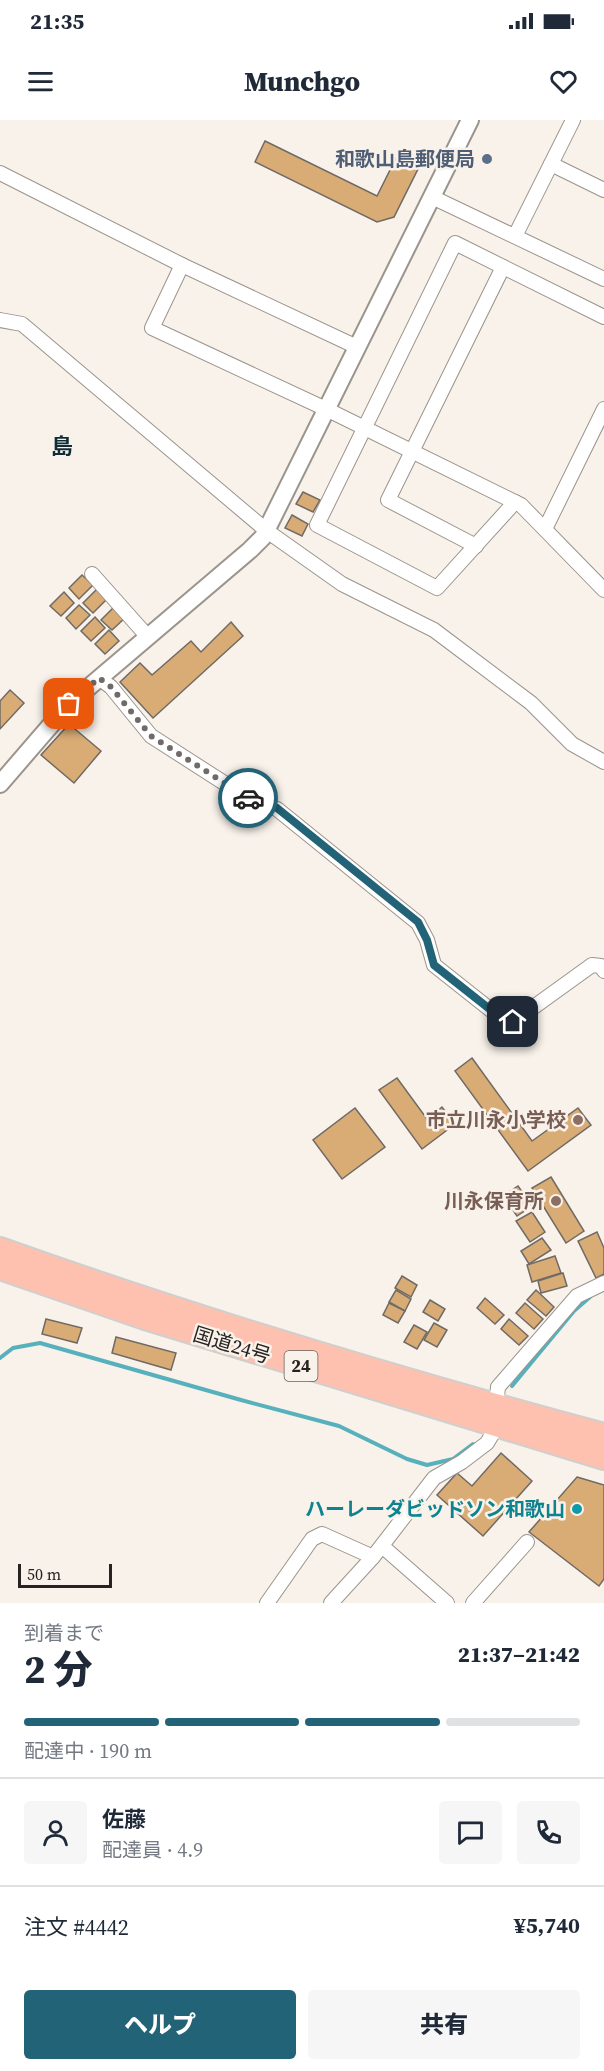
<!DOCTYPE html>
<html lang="ja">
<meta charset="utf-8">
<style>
:root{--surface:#fff;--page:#f6f6f7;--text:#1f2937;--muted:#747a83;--line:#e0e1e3;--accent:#226377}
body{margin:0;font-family:"Source Serif 4","Noto Sans JP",serif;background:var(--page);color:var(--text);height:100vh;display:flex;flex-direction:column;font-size:22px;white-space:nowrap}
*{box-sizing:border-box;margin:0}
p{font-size:20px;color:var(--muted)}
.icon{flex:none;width:33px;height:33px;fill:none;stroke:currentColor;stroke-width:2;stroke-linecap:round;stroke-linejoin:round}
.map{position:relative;height:1483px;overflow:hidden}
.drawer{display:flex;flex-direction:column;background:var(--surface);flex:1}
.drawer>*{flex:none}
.scale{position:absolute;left:18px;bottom:15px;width:94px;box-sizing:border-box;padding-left:6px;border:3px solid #262321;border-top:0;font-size:16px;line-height:21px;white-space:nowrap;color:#262321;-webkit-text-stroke:4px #f9f2eb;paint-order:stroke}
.pin{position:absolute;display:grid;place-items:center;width:51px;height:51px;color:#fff;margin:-26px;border-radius:12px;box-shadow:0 3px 9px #0006}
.courier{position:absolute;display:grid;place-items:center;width:60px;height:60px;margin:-30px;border:4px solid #226377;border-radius:50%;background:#fff;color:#222;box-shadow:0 2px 8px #0007}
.head em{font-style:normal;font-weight:800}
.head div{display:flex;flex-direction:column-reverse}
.head{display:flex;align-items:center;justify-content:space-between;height:102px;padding:0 24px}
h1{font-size:39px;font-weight:800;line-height:45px}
.bar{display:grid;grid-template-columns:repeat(4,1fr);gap:9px 6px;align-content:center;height:72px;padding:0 24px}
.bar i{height:8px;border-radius:4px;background:var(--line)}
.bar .active{background:var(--accent)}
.bar p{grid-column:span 4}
.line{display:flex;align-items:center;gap:15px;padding:0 24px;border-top:2px solid var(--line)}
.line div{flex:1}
.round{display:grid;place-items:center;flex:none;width:63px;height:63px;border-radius:6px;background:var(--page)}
.primary-button{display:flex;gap:12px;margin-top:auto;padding:12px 24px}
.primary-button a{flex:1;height:69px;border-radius:6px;background:var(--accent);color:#fff;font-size:24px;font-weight:800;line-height:69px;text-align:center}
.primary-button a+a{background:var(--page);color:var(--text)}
.status{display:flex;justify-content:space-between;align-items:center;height:42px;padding:0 30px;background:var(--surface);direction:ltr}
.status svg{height:16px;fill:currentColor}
header{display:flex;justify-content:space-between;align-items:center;height:78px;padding:0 24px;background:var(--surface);font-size:27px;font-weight:800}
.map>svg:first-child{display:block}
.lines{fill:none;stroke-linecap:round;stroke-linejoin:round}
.stream{stroke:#57b1bc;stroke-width:4}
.building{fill:#d9ac76;stroke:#706a64;stroke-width:1.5}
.minor-casing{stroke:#9a948d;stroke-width:16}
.tertiary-casing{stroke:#9a948d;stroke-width:20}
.trunk-casing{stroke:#cfcfce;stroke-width:26}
.minor{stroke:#fff;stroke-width:14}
.tertiary{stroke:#fff;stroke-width:16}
.trunk{stroke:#fec0af;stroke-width:22}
.done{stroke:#706b68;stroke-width:6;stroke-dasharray:0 10.8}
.route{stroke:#226377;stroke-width:8}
.service-dot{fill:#5c6f8a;stroke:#f9f2eb;stroke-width:2}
.education-dot{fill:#8d6e63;stroke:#f9f2eb;stroke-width:2}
.culture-dot{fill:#0f9aa8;stroke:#f9f2eb;stroke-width:2}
.labels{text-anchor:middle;stroke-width:5;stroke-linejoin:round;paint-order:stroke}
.shield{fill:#f9f2eb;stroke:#65615e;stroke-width:1.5}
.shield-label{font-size:18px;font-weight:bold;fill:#262321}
.service-label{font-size:20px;font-weight:bold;fill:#4e5e75;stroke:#f9f2eb;text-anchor:end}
.education-label{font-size:20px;font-weight:bold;fill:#785e54;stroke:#f9f2eb;text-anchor:end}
.street-label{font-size:20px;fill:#262321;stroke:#f9f2eb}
.culture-label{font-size:20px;font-weight:bold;fill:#0d838f;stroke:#f9f2eb;text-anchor:end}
.quarter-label{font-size:22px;font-weight:bold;fill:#0f2d37;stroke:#f9f2eb}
</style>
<div class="status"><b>21:35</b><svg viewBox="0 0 49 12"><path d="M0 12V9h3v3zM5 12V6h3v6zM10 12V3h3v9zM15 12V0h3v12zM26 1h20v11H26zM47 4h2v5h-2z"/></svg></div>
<header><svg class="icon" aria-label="menu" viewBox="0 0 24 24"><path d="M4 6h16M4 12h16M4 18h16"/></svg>Munchgo<svg class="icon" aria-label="heart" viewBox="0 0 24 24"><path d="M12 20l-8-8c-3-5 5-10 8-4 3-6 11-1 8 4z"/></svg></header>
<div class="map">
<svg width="604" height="1483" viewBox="0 0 604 1483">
<rect width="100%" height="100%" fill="#f9f2eb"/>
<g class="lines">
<g class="stream">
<polyline points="0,1238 13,1228 40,1223 241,1280 339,1306 407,1339 427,1345 453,1339 473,1324"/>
<polyline points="512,1266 574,1191 590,1177"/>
</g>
</g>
<g class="building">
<polygon points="265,21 377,76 400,30 422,41 394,97 377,102 255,42"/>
<polygon points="303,372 320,380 313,392 296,384"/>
<polygon points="292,395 308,404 302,416 285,408"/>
<polygon points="82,455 93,465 79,479 69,468"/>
<polygon points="97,469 107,479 93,493 83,483"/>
<polygon points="64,472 74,483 61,496 50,486"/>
<polygon points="79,485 90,495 76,509 66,498"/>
<polygon points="115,486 126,497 112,510 101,500"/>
<polygon points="95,497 105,508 91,521 81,511"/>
<polygon points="231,502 243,516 153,598 120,562 140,543 152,555 191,521 201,532"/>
<polygon points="109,510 119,521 105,534 95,524"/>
<polygon points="10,570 24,583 0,609 0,581"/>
<polygon points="69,604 101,631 74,663 41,635"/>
<polygon points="472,938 532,1021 578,988 591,1005 528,1051 455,951"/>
<polygon points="397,958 427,999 442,987 455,1004 422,1029 379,970"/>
<polygon points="355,988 385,1027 342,1059 313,1020"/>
<polygon points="551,1057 584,1111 566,1123 532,1068"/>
<polygon points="518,1066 532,1086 517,1096 503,1076"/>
<polygon points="532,1092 545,1112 530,1122 516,1101"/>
<polygon points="597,1112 604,1128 604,1154 596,1158 578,1121"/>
<polygon points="542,1118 551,1130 529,1144 521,1131"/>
<polygon points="555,1136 561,1153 532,1162 527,1145"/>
<polygon points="563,1153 567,1166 541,1173 538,1161"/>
<polygon points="402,1156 417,1165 411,1177 395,1168"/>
<polygon points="396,1170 411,1179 405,1191 389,1182"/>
<polygon points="536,1170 554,1187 546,1196 527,1180"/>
<polygon points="485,1178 504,1195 495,1204 477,1188"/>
<polygon points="430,1180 445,1189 438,1201 423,1192"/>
<polygon points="389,1183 405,1191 398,1203 383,1195"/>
<polygon points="525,1183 543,1199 534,1209 516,1193"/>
<polygon points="46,1199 82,1208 77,1223 42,1214"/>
<polygon points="509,1199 528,1216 519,1225 501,1209"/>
<polygon points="434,1203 447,1210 437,1227 424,1220"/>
<polygon points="414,1205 427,1212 417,1229 404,1222"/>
<polygon points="116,1217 176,1233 171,1250 112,1233"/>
<polygon points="501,1333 532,1361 483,1416 437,1375 457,1353 472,1366"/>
<polygon points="577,1357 604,1365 604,1459 599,1466 529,1412"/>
</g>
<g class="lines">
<defs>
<g id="minor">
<polyline points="551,44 604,70"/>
<polyline points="0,53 182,145 357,227"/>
<polyline points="432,77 604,159"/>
<polyline points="515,116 573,0"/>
<polyline points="182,145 152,208 326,289 521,385 604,470"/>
<polyline points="0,200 22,204 267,411 342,464 434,510 531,583 572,624 604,642"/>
<polyline points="515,382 437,468 317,405 455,123 604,197"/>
<polyline points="545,409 604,289"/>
<polyline points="476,426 388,380 503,147"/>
<polyline points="92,454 148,517"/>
<polyline points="99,558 111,567 151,616 246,677 277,689 418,803 427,820 434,845 506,902 513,902 592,845 601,846 604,851"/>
<polyline points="382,1426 447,1483"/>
<polyline points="267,1483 312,1419 322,1414 373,1437 434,1358 462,1342 487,1323 497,1306 496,1286 498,1267 577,1176 604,1163"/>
<polyline points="331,1483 373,1437"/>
<polyline points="473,1483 527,1422"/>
</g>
<polyline id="tertiary" points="0,664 69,584 250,430 263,417 470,0"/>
<g id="trunk">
<path d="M0,1129C199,1200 400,1260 604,1315"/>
<polyline points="0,1148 145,1198 604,1338"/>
</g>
</defs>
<use href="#minor" class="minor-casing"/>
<use href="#tertiary" class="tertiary-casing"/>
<use href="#trunk" class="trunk-casing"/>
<use href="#minor" class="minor"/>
<use href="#tertiary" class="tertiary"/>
<use href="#trunk" class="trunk"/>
</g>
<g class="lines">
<polyline class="done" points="69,584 99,558 111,567 151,616 248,678"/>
<polyline class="route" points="248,678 277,688 418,802 427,820 434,845 506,902 513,902"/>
</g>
<circle class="service-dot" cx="487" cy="39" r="6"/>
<g class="education-dot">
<circle cx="578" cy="1000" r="6"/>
<circle cx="556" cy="1081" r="6"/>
</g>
<circle class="culture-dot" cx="577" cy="1389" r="6"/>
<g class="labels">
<rect class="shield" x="284.5" y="1231" width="33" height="30" rx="4.5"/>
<g class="shield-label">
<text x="301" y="1252">24</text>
</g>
<g class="service-label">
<text x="475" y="46">和歌山島郵便局</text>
</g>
<g class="education-label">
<text x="566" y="1007">市立川永小学校</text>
<text x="544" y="1088">川永保育所</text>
</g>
<g class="street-label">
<text transform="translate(232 1225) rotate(17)" y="7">国道24号</text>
</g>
<g class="culture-label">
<text x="565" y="1396">ハーレーダビッドソン和歌山</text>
</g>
<g class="quarter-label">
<text x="62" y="334">島</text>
</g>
</g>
</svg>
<div class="scale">50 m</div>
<div class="pin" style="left:69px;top:584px;background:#ea580c"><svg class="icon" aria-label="bag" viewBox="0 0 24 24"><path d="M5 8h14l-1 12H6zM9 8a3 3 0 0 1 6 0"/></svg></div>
<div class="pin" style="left:513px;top:902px;background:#1f2937"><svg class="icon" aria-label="home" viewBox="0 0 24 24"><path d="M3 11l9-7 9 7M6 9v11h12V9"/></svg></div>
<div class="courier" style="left:248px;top:678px"><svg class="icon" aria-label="car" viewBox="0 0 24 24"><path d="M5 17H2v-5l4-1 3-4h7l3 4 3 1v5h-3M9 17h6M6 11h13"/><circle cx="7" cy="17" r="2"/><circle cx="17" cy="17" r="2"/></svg></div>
</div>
<section class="drawer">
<div class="head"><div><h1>2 分</h1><p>到着まで</p></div><em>21:37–21:42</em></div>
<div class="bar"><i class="active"></i><i class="active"></i><i class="active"></i><i></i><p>配達中 · 190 m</p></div>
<div class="line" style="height:108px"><a class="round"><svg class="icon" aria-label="person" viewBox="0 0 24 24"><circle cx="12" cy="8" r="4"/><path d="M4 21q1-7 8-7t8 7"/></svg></a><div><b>佐藤</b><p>配達員 · 4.9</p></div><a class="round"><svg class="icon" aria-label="chat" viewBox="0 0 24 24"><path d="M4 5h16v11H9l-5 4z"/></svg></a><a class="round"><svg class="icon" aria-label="phone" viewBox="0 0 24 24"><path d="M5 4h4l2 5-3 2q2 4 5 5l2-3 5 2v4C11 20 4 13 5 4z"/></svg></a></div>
<div class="line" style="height:78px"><div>注文 #4442</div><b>¥5,740</b></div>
<div class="primary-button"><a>ヘルプ</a><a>共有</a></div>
</section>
